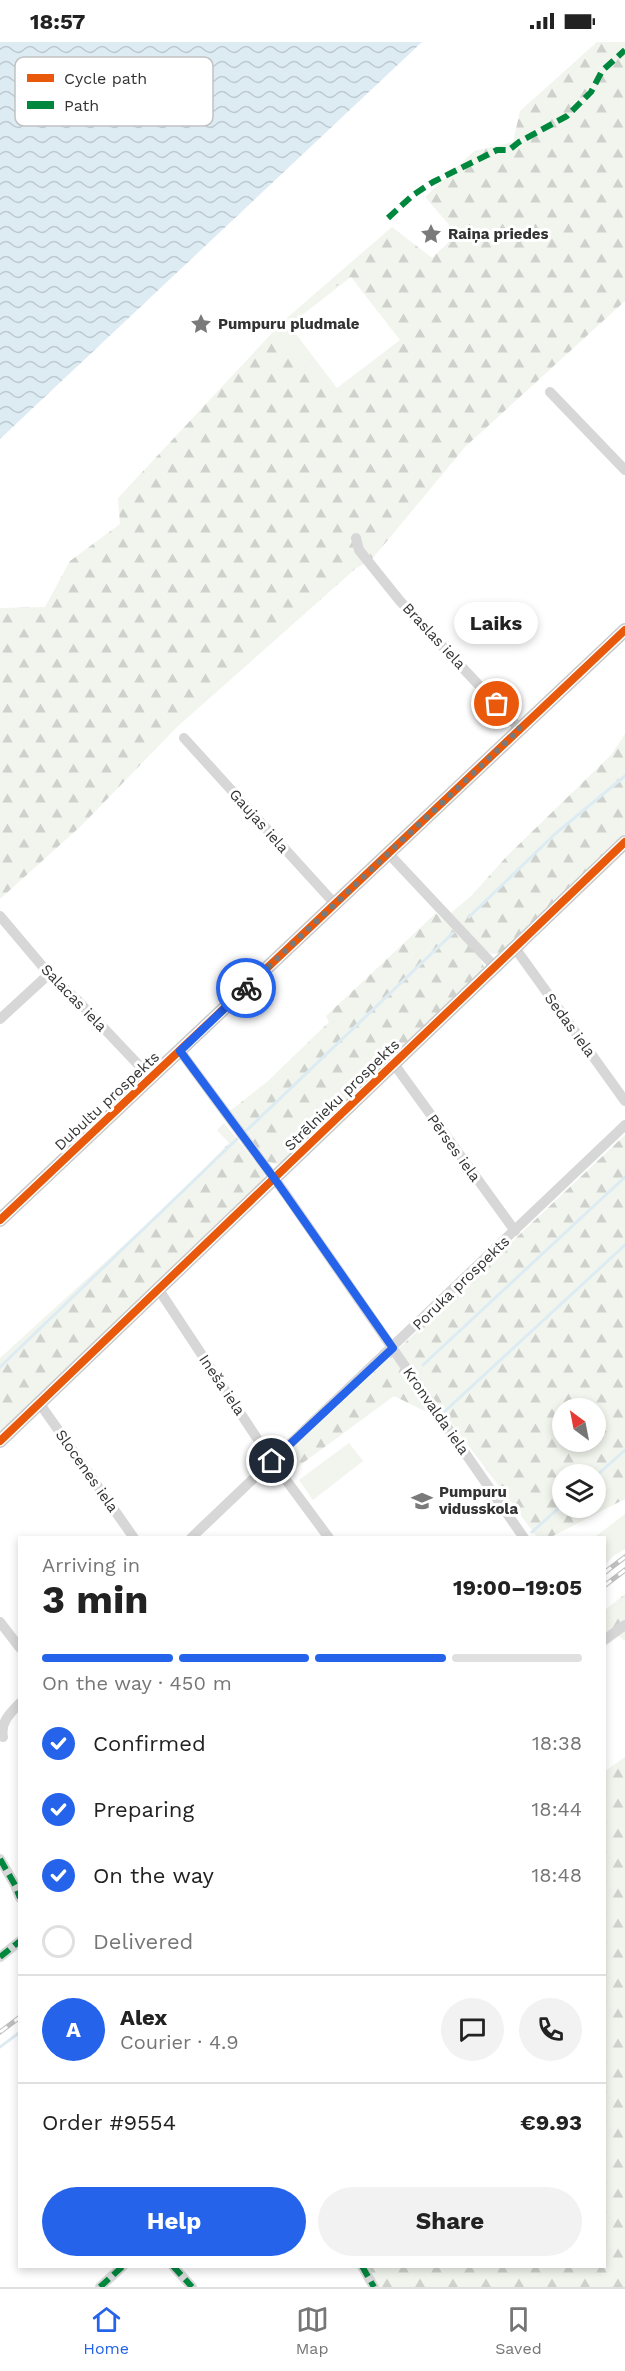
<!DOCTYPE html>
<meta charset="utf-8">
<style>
:root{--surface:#fff;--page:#f2f2f2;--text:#222;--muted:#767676;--line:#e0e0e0;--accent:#2563eb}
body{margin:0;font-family:"Work Sans",sans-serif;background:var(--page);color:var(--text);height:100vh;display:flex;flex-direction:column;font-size:22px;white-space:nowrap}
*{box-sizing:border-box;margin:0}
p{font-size:20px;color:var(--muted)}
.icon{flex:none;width:33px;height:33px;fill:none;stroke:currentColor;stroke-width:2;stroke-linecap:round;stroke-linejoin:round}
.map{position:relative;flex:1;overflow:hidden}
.drawer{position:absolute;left:18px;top:1494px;width:588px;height:732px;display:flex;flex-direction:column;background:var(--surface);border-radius:0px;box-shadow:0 3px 9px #0003}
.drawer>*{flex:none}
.needle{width:39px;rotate:328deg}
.fabs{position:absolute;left:552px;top:1356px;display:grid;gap:12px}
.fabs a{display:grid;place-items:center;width:54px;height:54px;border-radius:50%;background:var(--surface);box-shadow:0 3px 9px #0003;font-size:30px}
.pin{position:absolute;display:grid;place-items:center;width:51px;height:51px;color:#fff;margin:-26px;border:3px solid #fff;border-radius:50%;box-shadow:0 2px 6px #0007}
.courier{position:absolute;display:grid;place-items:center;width:60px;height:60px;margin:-30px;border:4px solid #2563eb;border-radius:50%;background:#fff;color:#222;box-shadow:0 2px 8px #0007}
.bubble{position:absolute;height:42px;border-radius:21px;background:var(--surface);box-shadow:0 3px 9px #0003;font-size:20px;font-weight:700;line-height:42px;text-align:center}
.headline em{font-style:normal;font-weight:700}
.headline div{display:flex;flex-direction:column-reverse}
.headline{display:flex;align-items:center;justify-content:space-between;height:102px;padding:0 24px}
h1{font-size:39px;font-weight:700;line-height:45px}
.bar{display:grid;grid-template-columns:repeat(4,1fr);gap:9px 6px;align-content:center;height:72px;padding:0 24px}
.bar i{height:8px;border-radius:4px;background:var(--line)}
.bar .selected{background:var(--accent)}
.bar p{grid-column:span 4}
.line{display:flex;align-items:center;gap:15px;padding:0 24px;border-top:2px solid var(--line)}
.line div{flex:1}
.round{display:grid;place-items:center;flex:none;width:63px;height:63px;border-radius:32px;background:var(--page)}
ol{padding:0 24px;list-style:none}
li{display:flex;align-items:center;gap:18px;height:66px}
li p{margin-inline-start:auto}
li .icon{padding:6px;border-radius:50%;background:var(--accent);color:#fff;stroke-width:4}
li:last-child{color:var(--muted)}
li i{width:33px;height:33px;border:3px solid var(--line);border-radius:50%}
.button{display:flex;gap:12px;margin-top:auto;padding:12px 24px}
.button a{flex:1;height:69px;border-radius:36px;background:var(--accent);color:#fff;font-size:24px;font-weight:700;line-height:69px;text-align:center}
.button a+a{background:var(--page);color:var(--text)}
.status{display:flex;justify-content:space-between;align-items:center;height:42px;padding:0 30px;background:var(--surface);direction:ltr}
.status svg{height:16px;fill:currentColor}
.tabs{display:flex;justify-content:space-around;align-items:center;height:84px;border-top:2px solid var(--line);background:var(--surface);font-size:16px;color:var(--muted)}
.tabs a{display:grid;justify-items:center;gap:3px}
.tabs .selected{color:var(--accent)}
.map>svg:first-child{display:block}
.green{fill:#f1f5ed}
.forest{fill:url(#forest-firs);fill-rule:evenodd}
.water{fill:url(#water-waves)}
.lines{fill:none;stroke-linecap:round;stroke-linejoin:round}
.stream{stroke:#ddebf3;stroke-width:3}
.minor{stroke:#d7d7d7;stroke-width:10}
.major{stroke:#cacaca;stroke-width:14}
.rail-casing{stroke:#bebebe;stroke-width:5}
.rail{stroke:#fff;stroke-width:3;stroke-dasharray:9;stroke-linecap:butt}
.quiet{stroke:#00873e;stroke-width:6;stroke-dasharray:12 6;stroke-linecap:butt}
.cycleway-casing{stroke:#fff;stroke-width:11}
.cycleway{stroke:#e8590c;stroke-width:8}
.done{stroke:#7a7a7a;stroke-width:6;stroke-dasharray:0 10.8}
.route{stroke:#2563eb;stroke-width:8}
.labels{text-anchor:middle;stroke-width:6;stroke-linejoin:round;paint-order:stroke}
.poi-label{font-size:15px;font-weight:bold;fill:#333;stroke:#fff;text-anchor:start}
.street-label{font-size:15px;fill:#333;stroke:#fff}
.key{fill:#fff;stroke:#c2c2c2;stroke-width:1.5}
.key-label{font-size:16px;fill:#333}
</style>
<div class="status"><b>18:57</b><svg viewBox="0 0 49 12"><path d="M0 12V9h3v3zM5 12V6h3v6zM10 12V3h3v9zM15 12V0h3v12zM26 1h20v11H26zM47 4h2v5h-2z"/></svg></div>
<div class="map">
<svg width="625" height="2245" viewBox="0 0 625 2245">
<defs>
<pattern id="forest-firs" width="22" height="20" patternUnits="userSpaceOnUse" patternTransform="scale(1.5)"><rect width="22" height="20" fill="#f1f5ed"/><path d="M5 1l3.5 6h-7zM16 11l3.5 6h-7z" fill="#cfd2cc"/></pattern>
<pattern id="water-waves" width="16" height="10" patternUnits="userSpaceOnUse" patternTransform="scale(1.5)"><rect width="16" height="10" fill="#ddebf3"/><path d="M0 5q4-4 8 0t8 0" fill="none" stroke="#becad1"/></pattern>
</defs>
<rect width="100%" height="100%" fill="#fff"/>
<g class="green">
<polygon points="351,235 289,283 337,346 272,291 289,274"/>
<polygon points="349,1401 363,1419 313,1458 299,1438"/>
<polygon points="625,1472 625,1507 613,1514 605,1523 604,1496 595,1495"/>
</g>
<g class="forest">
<polygon points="597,0 625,0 625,259 465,405 372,517 355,527 177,685 82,783 0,857 0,566 45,565 70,519 120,482 118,456 272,291 337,346 400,298 351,235 289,274 392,185 432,216 457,192 425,155 474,109 513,100 520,69"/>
<polygon points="625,692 625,792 501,912 491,912 485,908 451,871 472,853 507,814 612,712"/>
<polygon points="436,871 479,914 485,927 283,1121 275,1122 266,1119 230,1069 268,1039 329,980 326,974"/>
<polygon points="224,1081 265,1132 263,1138 0,1393 0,1316 171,1160 229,1101 217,1088"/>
<path d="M625,1093V1457L551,1495H537L447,1375L439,1376L394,1354L288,1432L282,1423L283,1416ZM562,1366H596V1400H562ZM562,1432H596V1466H562Z"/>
<polygon points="625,1552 625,1599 619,1594 605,1605 605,1568"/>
<polygon points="625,1715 625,2245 380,2245 368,2225 604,2224 604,1730"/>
</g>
<polygon class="water" points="0,0 422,0 0,397"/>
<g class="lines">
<g class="stream">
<polyline points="469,875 555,792 625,734"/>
<polyline points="246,1089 453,891"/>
<polyline points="423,1323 625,1135"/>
<polyline points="0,1325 237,1097"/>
<polyline points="444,1370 625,1203"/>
<polyline points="596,1434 625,1408"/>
<polyline points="532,1490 562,1463"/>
<polyline points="0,2005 20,1990"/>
</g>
<g class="minor">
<polyline points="550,350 625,428"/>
<polyline points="356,496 359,508 400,559 520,687"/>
<polyline points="184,696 335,862"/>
<polyline points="388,811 495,925"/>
<polyline points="0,874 49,932 78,959 151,1036"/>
<polyline points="515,906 625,1059"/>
<polyline points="0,977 49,932"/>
<polyline points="180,1009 285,1151 524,1496"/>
<polyline points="394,1022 515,1189"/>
<polyline points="159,1248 272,1419 329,1496"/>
<polyline points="40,1362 134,1496"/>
<polyline points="191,1496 625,1083"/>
<polyline points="0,1580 20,1606"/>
<polyline points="604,1598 625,1583"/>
<path d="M3,1695C0,1681 10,1671 20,1661"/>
<polyline points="0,1817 15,1843 20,1856"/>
<polyline points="0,1915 20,1899"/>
<polyline points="173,2224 192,2245"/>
<polyline points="362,2224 374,2245"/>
<polyline points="100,2245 123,2224"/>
</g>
<g class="major">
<polyline points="0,1178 625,588"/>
<polyline points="0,1399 625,800"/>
</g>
<defs>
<g id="rail">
<polyline points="604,1531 625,1515"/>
<polyline points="604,1544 625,1528"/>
<polyline points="0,1990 20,1975"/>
</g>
</defs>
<use href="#rail" class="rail-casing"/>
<use href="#rail" class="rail"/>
<g class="quiet">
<polyline points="388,176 413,153 433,140 497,108 509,108 519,100 567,74 591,50 602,29 625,8"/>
<polyline points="0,1817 15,1843 20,1856"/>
<polyline points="0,1915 20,1899"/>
<polyline points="173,2224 192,2245"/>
<polyline points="362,2224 374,2245"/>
<polyline points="100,2245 123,2224"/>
</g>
<defs>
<g id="cycleway">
<polyline points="0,1178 625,588"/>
<polyline points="0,1399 625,800"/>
</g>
</defs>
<use href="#cycleway" class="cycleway-casing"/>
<use href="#cycleway" class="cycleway"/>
</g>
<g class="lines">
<polyline class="done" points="246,946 520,687 497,662"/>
<polyline class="route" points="246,946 180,1009 279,1143 393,1306 272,1419"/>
</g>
<defs>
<symbol id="sight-bare" viewBox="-9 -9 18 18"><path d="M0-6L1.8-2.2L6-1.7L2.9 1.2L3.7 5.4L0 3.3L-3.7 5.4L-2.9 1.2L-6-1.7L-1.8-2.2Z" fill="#7a7a7a" stroke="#fff" stroke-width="2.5" paint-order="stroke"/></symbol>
<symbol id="school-bare" viewBox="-9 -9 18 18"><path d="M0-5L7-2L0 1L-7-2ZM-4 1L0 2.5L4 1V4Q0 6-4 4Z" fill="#7a7a7a" stroke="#fff" stroke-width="2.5" paint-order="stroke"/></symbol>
</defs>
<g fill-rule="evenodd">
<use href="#sight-bare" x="416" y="177" width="30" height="30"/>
<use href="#sight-bare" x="186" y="267" width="30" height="30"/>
<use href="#school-bare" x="407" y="1444" width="30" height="30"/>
</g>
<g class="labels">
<g class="poi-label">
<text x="448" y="197">Raiņa priedes</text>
<text x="218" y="287">Pumpuru pludmale</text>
<text x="439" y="1455">Pumpuru<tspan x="439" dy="17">vidusskola</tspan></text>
</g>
<g class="street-label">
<text transform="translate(434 594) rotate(47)" y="5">Braslas iela</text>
<text transform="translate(259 779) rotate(48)" y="5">Gaujas iela</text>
<text transform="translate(74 956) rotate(46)" y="5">Salacas iela</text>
<text transform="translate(570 983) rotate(54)" y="5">Sedas iela</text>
<text transform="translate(342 1053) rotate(-44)" y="5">Strēlnieku prospekts</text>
<text transform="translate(107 1059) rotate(-43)" y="5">Dubultu prospekts</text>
<text transform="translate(454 1106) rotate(54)" y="5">Pērses iela</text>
<text transform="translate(461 1241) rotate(-44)" y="5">Poruka prospekts</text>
<text transform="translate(222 1343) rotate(56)" y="5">Ineša iela</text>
<text transform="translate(436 1369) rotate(55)" y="5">Kronvalda iela</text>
<text transform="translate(87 1429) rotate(55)" y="5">Slocenes iela</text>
</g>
</g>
<rect x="15" y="15" width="198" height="69" rx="9" class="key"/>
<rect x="27" y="32" width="27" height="8" fill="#e8590c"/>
<rect x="27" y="59" width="27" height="8" fill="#00873e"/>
<g class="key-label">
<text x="64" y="42">Cycle path</text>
<text x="64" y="69">Path</text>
</g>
</svg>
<div class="fabs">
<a><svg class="needle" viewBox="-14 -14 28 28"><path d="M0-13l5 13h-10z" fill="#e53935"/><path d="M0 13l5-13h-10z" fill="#767676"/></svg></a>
<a><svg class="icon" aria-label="layers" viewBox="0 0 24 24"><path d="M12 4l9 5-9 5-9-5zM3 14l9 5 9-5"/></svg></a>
</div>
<div class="pin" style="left:497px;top:662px;background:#ea580c"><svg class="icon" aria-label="bag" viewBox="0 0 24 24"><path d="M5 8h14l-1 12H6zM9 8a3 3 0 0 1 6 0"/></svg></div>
<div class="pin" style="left:272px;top:1419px;background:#1f2937"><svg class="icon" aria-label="home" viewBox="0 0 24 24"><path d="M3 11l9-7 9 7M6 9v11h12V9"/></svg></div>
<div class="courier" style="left:246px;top:946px"><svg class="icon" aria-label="bike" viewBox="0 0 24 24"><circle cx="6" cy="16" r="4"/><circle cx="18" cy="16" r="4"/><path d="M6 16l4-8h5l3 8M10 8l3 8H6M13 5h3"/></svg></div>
<div class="bubble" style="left:454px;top:560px;width:84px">Laiks</div>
<section class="drawer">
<div class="headline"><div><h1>3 min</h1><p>Arriving in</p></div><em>19:00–19:05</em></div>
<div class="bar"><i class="selected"></i><i class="selected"></i><i class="selected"></i><i></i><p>On the way · 450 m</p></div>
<ol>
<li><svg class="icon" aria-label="check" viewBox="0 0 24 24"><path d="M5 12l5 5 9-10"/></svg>Confirmed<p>18:38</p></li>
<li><svg class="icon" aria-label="check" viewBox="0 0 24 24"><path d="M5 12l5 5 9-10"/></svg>Preparing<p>18:44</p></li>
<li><svg class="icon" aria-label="check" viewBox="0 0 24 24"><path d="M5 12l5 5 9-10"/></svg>On the way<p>18:48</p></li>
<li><i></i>Delivered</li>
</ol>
<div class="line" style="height:108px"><b class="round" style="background:var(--accent);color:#fff">A</b><div><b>Alex</b><p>Courier · 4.9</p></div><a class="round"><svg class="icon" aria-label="chat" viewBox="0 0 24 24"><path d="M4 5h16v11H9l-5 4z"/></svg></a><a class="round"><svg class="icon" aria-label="phone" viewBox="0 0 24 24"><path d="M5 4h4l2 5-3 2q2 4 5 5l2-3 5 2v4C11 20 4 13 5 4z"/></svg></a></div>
<div class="line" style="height:78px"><div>Order #9554</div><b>€9.93</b></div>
<div class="button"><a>Help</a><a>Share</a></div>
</section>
</div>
<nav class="tabs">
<a class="selected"><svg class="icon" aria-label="home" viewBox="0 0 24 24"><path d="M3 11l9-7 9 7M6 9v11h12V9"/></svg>Home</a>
<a><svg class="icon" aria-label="map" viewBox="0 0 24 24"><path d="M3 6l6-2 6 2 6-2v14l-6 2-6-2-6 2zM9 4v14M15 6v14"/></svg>Map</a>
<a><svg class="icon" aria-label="saved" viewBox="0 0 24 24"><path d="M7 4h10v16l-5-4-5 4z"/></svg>Saved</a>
</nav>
